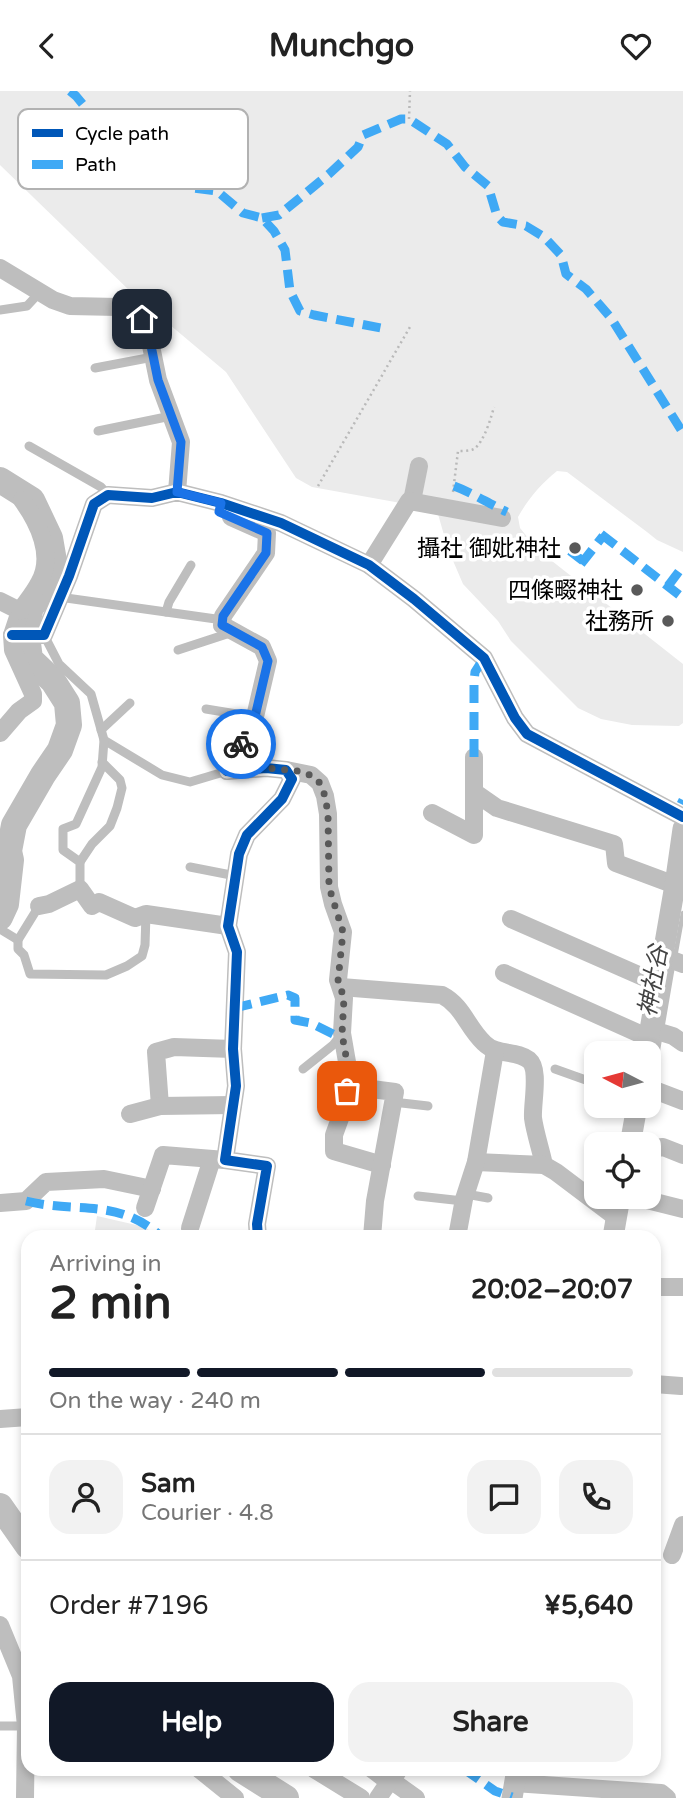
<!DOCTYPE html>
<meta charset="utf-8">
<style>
:root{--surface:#fff;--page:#f2f2f2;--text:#222;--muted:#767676;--line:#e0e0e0;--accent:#111827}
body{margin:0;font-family:"Varela Round","Noto Sans JP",sans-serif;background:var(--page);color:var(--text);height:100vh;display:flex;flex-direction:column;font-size:26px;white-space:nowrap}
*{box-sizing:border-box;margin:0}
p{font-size:23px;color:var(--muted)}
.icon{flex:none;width:38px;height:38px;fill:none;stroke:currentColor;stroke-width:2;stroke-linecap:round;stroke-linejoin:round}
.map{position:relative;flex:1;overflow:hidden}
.sheet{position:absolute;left:21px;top:1139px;width:640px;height:546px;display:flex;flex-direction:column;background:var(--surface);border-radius:21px;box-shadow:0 4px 10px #0003}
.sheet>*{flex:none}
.needle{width:46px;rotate:276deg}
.tools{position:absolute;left:584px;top:950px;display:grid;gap:14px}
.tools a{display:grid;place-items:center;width:77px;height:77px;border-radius:14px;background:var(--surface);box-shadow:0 4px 10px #0003;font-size:35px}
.pin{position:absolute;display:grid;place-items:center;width:60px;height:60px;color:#fff;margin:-30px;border-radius:14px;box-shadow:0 4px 10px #0006}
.courier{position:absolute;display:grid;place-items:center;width:70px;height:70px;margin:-35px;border:5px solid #1a73e8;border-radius:50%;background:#fff;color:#222;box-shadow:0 2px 9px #0007}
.headline em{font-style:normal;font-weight:800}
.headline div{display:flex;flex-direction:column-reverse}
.headline{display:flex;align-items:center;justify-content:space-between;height:119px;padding:0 28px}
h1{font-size:46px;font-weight:800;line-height:52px}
.bar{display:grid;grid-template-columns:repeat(4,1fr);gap:10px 7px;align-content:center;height:84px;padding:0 28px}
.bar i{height:9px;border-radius:5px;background:var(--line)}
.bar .current{background:var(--accent)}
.bar p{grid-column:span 4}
.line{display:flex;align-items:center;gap:18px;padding:0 28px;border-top:2px solid var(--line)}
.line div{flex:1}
.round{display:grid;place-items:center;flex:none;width:74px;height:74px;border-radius:21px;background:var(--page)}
.cta{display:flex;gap:14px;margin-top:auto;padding:14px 28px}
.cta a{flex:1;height:80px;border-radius:21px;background:var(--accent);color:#fff;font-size:28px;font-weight:800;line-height:80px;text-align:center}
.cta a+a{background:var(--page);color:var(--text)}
header{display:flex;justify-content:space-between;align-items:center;height:91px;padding:0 28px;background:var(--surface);font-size:32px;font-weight:800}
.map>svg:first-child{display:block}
.green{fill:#ebebeb}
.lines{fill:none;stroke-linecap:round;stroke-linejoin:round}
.stream{stroke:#bebebe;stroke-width:4.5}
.river{stroke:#bebebe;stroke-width:26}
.path{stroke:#b9b9b9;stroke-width:2.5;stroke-dasharray:2 3.5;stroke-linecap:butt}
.service{stroke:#bebebe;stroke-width:9}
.minor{stroke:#bebebe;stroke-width:18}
.tertiary{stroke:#bebebe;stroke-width:21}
.quiet{stroke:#3fa9f5;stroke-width:9;stroke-dasharray:18 9;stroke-linecap:butt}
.cycleway-casing{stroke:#fff;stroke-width:15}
.cycleway{stroke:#0057b8;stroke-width:10}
.done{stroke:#595959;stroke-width:7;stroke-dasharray:0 12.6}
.route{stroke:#1a73e8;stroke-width:9}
.poi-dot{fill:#595959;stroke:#fff;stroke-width:2.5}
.labels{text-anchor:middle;stroke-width:7;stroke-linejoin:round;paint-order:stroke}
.poi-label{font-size:23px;fill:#000;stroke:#fff;text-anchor:end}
.water-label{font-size:24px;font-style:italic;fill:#434343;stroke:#fff}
.key{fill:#fff;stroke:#b2b2b2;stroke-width:2}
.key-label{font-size:19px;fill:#000}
</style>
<header><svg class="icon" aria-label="back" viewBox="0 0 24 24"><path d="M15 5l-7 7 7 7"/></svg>Munchgo<svg class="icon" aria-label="heart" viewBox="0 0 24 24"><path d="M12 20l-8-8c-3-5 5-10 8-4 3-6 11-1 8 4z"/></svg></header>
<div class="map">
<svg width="683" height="1707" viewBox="0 0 683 1707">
<rect width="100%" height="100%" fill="#fff"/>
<g class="green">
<path d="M0,0H683V461L657,449L647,441L567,381L557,380C541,393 528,408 518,426L520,437L538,459L683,573V632L679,635L632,634L601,628L578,617L511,550L498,530L463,493L448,458L438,423L434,418L312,396L296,387L226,281L132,202L0,74Z"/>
<polygon points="97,1125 145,1136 157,1146 94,1146"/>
</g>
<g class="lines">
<g class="stream">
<polyline points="675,866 683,822"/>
<polyline points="662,938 673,874"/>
<polyline points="652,993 660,947"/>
</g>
<g class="river">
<polyline points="0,389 32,409 50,447 55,476 48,496 31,516 26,537 30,568 53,590 67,612 69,634 60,659 43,684 14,734 9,760 11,769 6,813 0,826"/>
<polyline points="0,1415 28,1455"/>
<polyline points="240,1678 286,1707"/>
</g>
<g class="path">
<polyline points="409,28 410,0"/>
<polyline points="318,395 410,236"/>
<path d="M453,401L458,360C463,360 470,360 474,358C484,351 491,327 494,316"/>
</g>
<g class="service">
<polyline points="0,219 27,215 40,201"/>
<polyline points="95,277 153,266"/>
<polyline points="98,340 171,325"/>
<polyline points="29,355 101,396 108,404"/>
<polyline points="59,506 223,529"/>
<polyline points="166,521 169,511 191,474"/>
<polyline points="44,544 59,573 91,603 104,649 162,684 190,691 227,680"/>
<polyline points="178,559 233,541"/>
<polyline points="206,618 255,626"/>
<polyline points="101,639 130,612"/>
<polyline points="80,771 92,753 110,735 117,717 122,697 120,689 102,671"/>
<polyline points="190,776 236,785"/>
<polyline points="80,798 80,771 63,759 63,738 76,733 102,676 104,649"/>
<polyline points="39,815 18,849 18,858 24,864 30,883 106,884 127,875 142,865 145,854 146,823"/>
<polyline points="0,838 18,849"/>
<polyline points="303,978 333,954 341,944"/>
<polyline points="555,978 597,993"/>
<polyline points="393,1011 428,1015"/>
<polyline points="466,1103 488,1107"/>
<polyline points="418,1105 463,1110"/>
<polyline points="0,1635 26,1635"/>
</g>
<g class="minor">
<polyline points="0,177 53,209 70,215 118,216 129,219 142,228 149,245 158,289 181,351 177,401"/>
<polyline points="412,410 419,375"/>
<polyline points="369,474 409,410 502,427"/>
<polyline points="0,510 20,520 12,544 13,559 33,603 33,610 19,620 0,642"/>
<path d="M20,520C26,511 34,502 39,492C55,465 38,431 22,409"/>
<polyline points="12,544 44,544 69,485 94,413 108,404 152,407 177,401 221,412 281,432 369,474 414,508 484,567 515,627 527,643 683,726"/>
<polyline points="286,679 311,684 320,692 325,705 328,723 329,796 333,813 343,841 338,889 344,907 342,942 347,971 348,995 343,1019 334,1044 334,1060 382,1074"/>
<polyline points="227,680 266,677 286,679 292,688 282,708 247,744 239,763 228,835 237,861 233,958 236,995 225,1069 267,1075 257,1133 258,1146"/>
<polyline points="227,680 254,630 268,570 262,556 222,534 223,525 266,462 267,442 231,426"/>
<polyline points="474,701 497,717 614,753 616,772 675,794"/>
<polyline points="432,722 474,744 474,666"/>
<polyline points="39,815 49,813 80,798 92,815 99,811 135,827 146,823 228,835"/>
<polyline points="511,828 659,893"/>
<polyline points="664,866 683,873"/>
<polyline points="504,882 649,947"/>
<path d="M341,896L442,904C463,915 467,936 484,952C497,965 516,959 529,969C540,978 532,1012 533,1027C535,1042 541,1059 544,1074L556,1081L617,1127"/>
<polyline points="650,938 673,945 683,952"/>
<polyline points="348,995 395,1001 375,1110 372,1146"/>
<polyline points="649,997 683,1010"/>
<polyline points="160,1015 156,961 174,956 233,958"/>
<polyline points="130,1023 160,1015 233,1014"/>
<polyline points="649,1058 663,1056 683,1064"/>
<polyline points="476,1071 544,1074"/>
<polyline points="635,1106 683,1118"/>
<polyline points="0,1112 26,1110 46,1091 104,1088 152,1098"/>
<polyline points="145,1117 163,1064 225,1069"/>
<polyline points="190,1137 212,1068"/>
<polyline points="457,1146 464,1108 476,1071 495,960"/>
<polyline points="654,1196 683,1196"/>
<polyline points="654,1293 681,1295"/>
<polyline points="0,1328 28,1326"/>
<polyline points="672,1464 683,1434"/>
<polyline points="0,1534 21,1585 26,1635 25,1707"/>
<polyline points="199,1678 235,1707"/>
<polyline points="314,1678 361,1707"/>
<polyline points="372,1678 389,1691"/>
<polyline points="392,1690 416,1707"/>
<polyline points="514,1692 661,1702 667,1707"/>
<polyline points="378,1707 389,1691 392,1690 399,1678"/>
</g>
<g class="tertiary">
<polyline points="646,962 675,794 683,738"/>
<polyline points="630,1054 637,1015"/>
<polyline points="613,1146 620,1106"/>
<polyline points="512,1707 517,1678"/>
</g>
<g class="quiet">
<polyline points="70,0 76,5 104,39 128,64 146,76 193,97 217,100 243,122 262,127 274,140 285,159 290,200 300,220 314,224 386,238"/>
<polyline points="262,127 279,124 329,83 358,56 363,44 401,28 409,28 447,53 465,76 488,95 497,125 503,131 526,135 544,146 561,164 566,183 586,198 611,227 683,342"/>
<path d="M454,395C473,402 489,413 507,421"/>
<polyline points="601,443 683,507"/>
<polyline points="570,460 583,470"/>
<polyline points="581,473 603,445"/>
<polyline points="668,495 680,479"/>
<polyline points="474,666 474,591 475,581 484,567"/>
<polyline points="681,713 683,709"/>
<polyline points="234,917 288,904 295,907 295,929 311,932 339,946"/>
<path d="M26,1110C79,1123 116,1106 162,1146"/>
<polyline points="464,1678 495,1700 512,1706"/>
</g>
<defs>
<g id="cycleway">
<polyline points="12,544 44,544 69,485 94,413 108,404 152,407 177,401 221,412 281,432 369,474 414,508 484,567 515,627 527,643 683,726"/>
<polyline points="227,680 266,677 286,679 292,688 282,708 247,744 239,763 228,835 237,861 233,958 236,995 225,1069 267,1075 257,1133 258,1146"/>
</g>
</defs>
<use href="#cycleway" class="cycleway-casing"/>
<use href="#cycleway" class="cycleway"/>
</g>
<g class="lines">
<polyline class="done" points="241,653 227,680 266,677 298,680 310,684 320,692 325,705 328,723 329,796 343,841 338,890 344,907 342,943 347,971 347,1000"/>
<polyline class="route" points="142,228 149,245 158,289 181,351 177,401 221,412 219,421 267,442 266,462 223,525 222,534 262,556 268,570 254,630 241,653"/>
</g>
<g class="poi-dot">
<circle cx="575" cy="457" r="7"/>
<circle cx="637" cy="499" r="7"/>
<circle cx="668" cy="530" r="7"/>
</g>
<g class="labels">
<g class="poi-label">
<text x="561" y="465">攝社 御妣神社</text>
<text x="623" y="507">四條畷神社</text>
<text x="654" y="538">社務所</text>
</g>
<g class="water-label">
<text transform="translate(653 890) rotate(-80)" y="8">神社谷</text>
</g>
</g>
<rect x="18" y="18" width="230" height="80" rx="10" class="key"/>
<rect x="32" y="38" width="31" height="8" fill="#0057b8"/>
<rect x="32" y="69" width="31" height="9" fill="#3fa9f5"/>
<g class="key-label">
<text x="75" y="49">Cycle path</text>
<text x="75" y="80">Path</text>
</g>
</svg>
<div class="tools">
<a><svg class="needle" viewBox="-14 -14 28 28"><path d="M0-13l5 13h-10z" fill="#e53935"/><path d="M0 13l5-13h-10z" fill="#767676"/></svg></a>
<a><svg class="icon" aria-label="locate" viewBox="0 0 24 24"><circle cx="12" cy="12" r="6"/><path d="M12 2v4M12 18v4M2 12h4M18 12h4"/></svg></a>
</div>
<div class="pin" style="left:347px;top:1000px;background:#ea580c"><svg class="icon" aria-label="bag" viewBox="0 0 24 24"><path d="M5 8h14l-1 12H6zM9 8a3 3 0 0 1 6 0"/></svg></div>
<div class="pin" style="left:142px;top:228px;background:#1f2937"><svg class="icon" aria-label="home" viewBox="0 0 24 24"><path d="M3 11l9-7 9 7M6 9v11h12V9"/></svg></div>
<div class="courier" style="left:241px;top:653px"><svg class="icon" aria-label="bike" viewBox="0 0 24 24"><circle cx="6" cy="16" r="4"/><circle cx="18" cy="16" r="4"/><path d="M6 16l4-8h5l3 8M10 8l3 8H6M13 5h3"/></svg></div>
<section class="sheet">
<div class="headline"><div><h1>2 min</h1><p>Arriving in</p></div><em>20:02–20:07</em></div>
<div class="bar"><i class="current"></i><i class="current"></i><i class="current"></i><i></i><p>On the way · 240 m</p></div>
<div class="line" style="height:126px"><a class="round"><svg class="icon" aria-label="person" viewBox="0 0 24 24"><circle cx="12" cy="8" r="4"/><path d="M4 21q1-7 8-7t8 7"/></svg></a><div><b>Sam</b><p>Courier · 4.8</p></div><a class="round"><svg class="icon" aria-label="chat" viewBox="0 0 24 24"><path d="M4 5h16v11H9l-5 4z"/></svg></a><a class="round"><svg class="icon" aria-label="phone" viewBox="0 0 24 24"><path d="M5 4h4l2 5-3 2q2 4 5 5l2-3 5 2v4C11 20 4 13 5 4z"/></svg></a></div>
<div class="line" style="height:91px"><div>Order #7196</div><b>¥5,640</b></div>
<div class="cta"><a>Help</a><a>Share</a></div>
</section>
</div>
